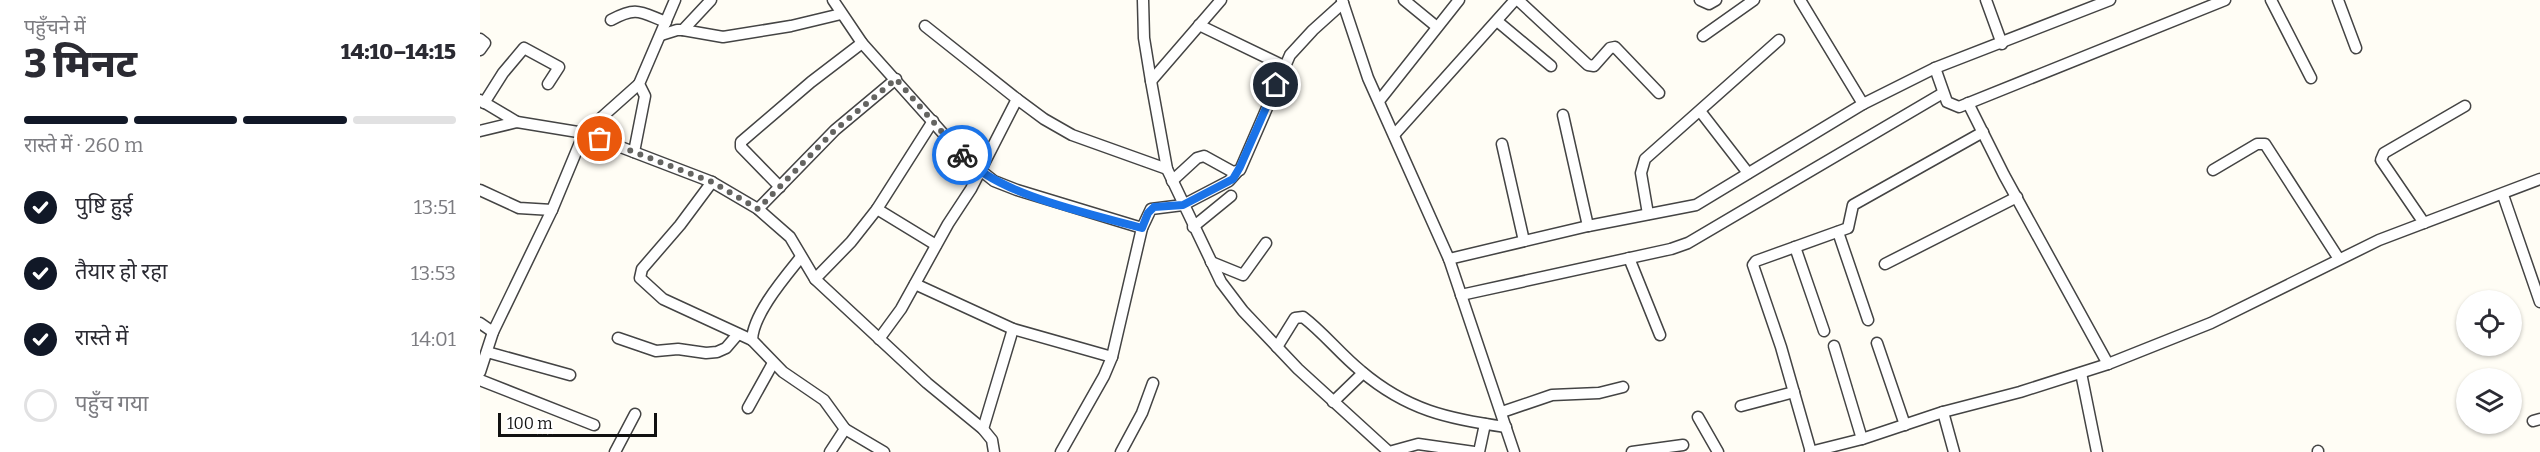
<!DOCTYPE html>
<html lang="hi">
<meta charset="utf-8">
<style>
:root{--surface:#fff;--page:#f2f2f3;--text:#2b2b33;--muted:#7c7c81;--line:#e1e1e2;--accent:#111827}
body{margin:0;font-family:Bitter,"Noto Sans Devanagari",serif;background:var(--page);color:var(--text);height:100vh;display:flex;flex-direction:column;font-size:22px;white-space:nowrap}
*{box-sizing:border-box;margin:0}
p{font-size:20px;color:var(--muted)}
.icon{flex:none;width:33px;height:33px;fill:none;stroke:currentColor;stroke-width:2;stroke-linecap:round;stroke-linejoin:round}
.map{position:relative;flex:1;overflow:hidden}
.details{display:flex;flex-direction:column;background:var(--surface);width:480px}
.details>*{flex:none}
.tools{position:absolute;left:1976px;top:290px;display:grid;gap:12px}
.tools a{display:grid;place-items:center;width:66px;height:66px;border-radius:50%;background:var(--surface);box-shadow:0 2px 4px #0004;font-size:30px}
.scale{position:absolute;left:18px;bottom:15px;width:159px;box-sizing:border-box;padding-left:6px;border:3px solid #111;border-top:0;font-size:16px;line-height:21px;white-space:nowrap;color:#111;-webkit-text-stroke:4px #fff;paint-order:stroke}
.pin{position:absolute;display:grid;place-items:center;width:51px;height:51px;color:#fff;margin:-26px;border:3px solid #fff;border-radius:50%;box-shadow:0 2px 6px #0007}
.courier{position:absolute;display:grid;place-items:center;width:60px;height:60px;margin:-30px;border:4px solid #1a73e8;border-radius:50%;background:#fff;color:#222;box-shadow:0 2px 8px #0007}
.summary em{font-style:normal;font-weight:800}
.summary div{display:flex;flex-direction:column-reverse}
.summary{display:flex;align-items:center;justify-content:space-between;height:102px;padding:0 24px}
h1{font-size:39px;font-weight:800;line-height:45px}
.bar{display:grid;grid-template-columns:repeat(4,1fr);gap:9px 6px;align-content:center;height:72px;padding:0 24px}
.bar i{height:8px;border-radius:4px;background:var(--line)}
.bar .current{background:var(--accent)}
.bar p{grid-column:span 4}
ol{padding:0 24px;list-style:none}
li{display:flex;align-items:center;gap:18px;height:66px}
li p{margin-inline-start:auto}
li .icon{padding:6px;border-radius:50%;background:var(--accent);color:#fff;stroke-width:4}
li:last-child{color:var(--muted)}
li i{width:33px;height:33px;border:3px solid var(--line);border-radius:50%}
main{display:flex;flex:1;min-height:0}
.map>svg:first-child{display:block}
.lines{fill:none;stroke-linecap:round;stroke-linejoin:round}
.minor-casing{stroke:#444;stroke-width:13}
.minor{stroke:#fff;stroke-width:10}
.done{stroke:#646461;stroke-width:6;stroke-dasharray:0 10.8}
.route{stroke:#1a73e8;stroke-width:8}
</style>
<main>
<section class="details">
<div class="summary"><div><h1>3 मिनट</h1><p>पहुँचने में</p></div><em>14:10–14:15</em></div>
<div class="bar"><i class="current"></i><i class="current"></i><i class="current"></i><i></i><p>रास्ते में · 260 m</p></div>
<ol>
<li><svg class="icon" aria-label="check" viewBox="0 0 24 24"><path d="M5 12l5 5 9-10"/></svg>पुष्टि हुई<p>13:51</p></li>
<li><svg class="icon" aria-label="check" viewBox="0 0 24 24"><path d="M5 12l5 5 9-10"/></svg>तैयार हो रहा<p>13:53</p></li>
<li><svg class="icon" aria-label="check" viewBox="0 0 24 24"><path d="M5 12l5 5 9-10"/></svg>रास्ते में<p>14:01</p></li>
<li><i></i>पहुँच गया</li>
</ol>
</section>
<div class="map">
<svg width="2060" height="452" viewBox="0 0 2060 452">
<rect width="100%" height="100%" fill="#fffdf5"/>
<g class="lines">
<defs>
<g id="minor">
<polyline points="353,0 382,43 485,158 514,181 537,190 662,228"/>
<polyline points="663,0 664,38 671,81 687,169 741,282 763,311 818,369 909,452 938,444 994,452"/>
<polyline points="862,0 888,78 969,259 1034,452"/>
<polyline points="924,0 957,27"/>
<polyline points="1038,0 1108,65 1114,66 1130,48 1135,47 1179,93"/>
<polyline points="1220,0 1229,4 1236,0"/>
<polyline points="1320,0 1383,104"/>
<polyline points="1506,0 1522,44"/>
<polyline points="1791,0 1831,78"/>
<polyline points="1858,0 1876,48"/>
<path d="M131,20C157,6 160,12 186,22"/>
<polyline points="1017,21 1071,66"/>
<polyline points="719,25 804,66"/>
<polyline points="445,26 537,99"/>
<polyline points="203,30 243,37 311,26 361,14"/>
<polyline points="181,35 197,30 203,30 231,0"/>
<polyline points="1223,36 1274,0"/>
<polyline points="0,39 5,43 0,50"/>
<polyline points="1455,68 1467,102 1479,107 1745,0"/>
<polyline points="671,81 741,0"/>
<polyline points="0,100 37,122"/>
<polyline points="899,101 979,0"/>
<polyline points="4,103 23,73 44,48 79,67 68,84"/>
<polyline points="1488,103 1524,175 1628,364"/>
<polyline points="1220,111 1268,173"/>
<polyline points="1083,115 1108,226"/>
<polyline points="0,131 37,122 104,133 232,182 278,209 310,237 335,279 447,383 503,429 512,440 514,452"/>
<polyline points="914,135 1035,0"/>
<polyline points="1022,144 1044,241"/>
<polyline points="154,152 165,96 159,84 195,0"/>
<polyline points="1733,170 1777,144 1785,144 1859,259"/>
<polyline points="692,181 717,158 724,156 753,172 760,170 810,55 833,30 863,3"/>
<polyline points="232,182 200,225 162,269 160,278 183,299 272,340"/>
<polyline points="300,187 261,147 261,142 331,82 382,43"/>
<polyline points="0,190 39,208 72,210"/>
<polyline points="2023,195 2060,302"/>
<polyline points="278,209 355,130 416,79"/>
<polyline points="397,209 456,245"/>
<polyline points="1168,214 1161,173 1165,159 1299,40"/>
<polyline points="1944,223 1901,160 1904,153 1985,106"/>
<polyline points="713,227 751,196"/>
<polyline points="1358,232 1388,320"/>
<polyline points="1315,247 1344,331"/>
<path d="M321,257C305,277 273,314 272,340L303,372L344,400L365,429L404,452"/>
<polyline points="1149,258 1180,335"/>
<polyline points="969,259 1108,226 1216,205 1383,104 1455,68 1630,0"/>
<polyline points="731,262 763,275 786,243"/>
<polyline points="1405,264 1537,197"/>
<polyline points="335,279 371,242 397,209 453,121"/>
<polyline points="435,284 533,329 632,357"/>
<polyline points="981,295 1191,249 1208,243 1463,93"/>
<polyline points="0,323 13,332"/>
<polyline points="138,338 176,351 198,349 226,353 237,352 246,348 258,334"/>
<polyline points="399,339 421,309 468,224 491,189 537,99 564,119 592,135 687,169"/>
<polyline points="1397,343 1425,425"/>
<polyline points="1354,346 1382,439"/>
<path d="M797,347L815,318L823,317C844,333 860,354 881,371C927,410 968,419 1026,427"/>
<polyline points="7,352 90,375"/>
<polyline points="0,372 13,332 72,210 104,133 159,84"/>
<polyline points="1601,373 1617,452"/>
<polyline points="0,380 114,425"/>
<polyline points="853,402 883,373"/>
<polyline points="1261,406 1314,392"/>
<polyline points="268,408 293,363"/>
<polyline points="1022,412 1072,395 1119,393 1143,387"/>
<polyline points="1463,412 1474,452"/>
<polyline points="1218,417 1238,452"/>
<polyline points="2053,421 2060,419"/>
<polyline points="503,429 533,329"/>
<polyline points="1838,451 1838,452"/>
<polyline points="135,452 155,414"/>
<polyline points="350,452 365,429"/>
<polyline points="581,452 624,376 632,357 662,228 671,209 703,205 749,181 758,171"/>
<polyline points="641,452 662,413 673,383"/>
<polyline points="999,452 1005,424"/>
<polyline points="1152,452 1203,445"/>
<polyline points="1330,452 1382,439 1463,412 1540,392 1628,364 1731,323 1899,240 2060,179"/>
<polyline points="1331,452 1301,347 1273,265 1276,261 1368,228 1373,205 1503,132"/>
</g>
</defs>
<use href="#minor" class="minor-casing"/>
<use href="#minor" class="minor"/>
</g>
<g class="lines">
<polyline class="done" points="120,139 232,182 278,209 355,130 416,79 482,155"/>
<path class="route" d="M482,155C517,195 611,214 662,228L668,213L674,207L703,205L753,179L760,167L796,85"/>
</g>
</svg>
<div class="tools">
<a><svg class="icon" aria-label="locate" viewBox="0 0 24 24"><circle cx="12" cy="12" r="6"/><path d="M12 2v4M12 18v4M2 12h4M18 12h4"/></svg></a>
<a><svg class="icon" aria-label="layers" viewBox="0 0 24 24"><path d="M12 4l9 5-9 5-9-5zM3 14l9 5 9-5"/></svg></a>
</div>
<div class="scale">100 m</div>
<div class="pin" style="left:120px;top:139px;background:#ea580c"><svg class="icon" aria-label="bag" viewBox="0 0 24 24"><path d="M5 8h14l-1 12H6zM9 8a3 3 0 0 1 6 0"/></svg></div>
<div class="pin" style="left:796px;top:85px;background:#1f2937"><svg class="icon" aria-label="home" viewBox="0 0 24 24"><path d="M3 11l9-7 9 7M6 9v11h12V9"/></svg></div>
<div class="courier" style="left:482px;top:155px"><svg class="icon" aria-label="bike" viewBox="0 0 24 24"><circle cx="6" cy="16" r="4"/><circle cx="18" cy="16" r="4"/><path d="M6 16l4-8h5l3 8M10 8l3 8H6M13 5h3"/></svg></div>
</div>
</main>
